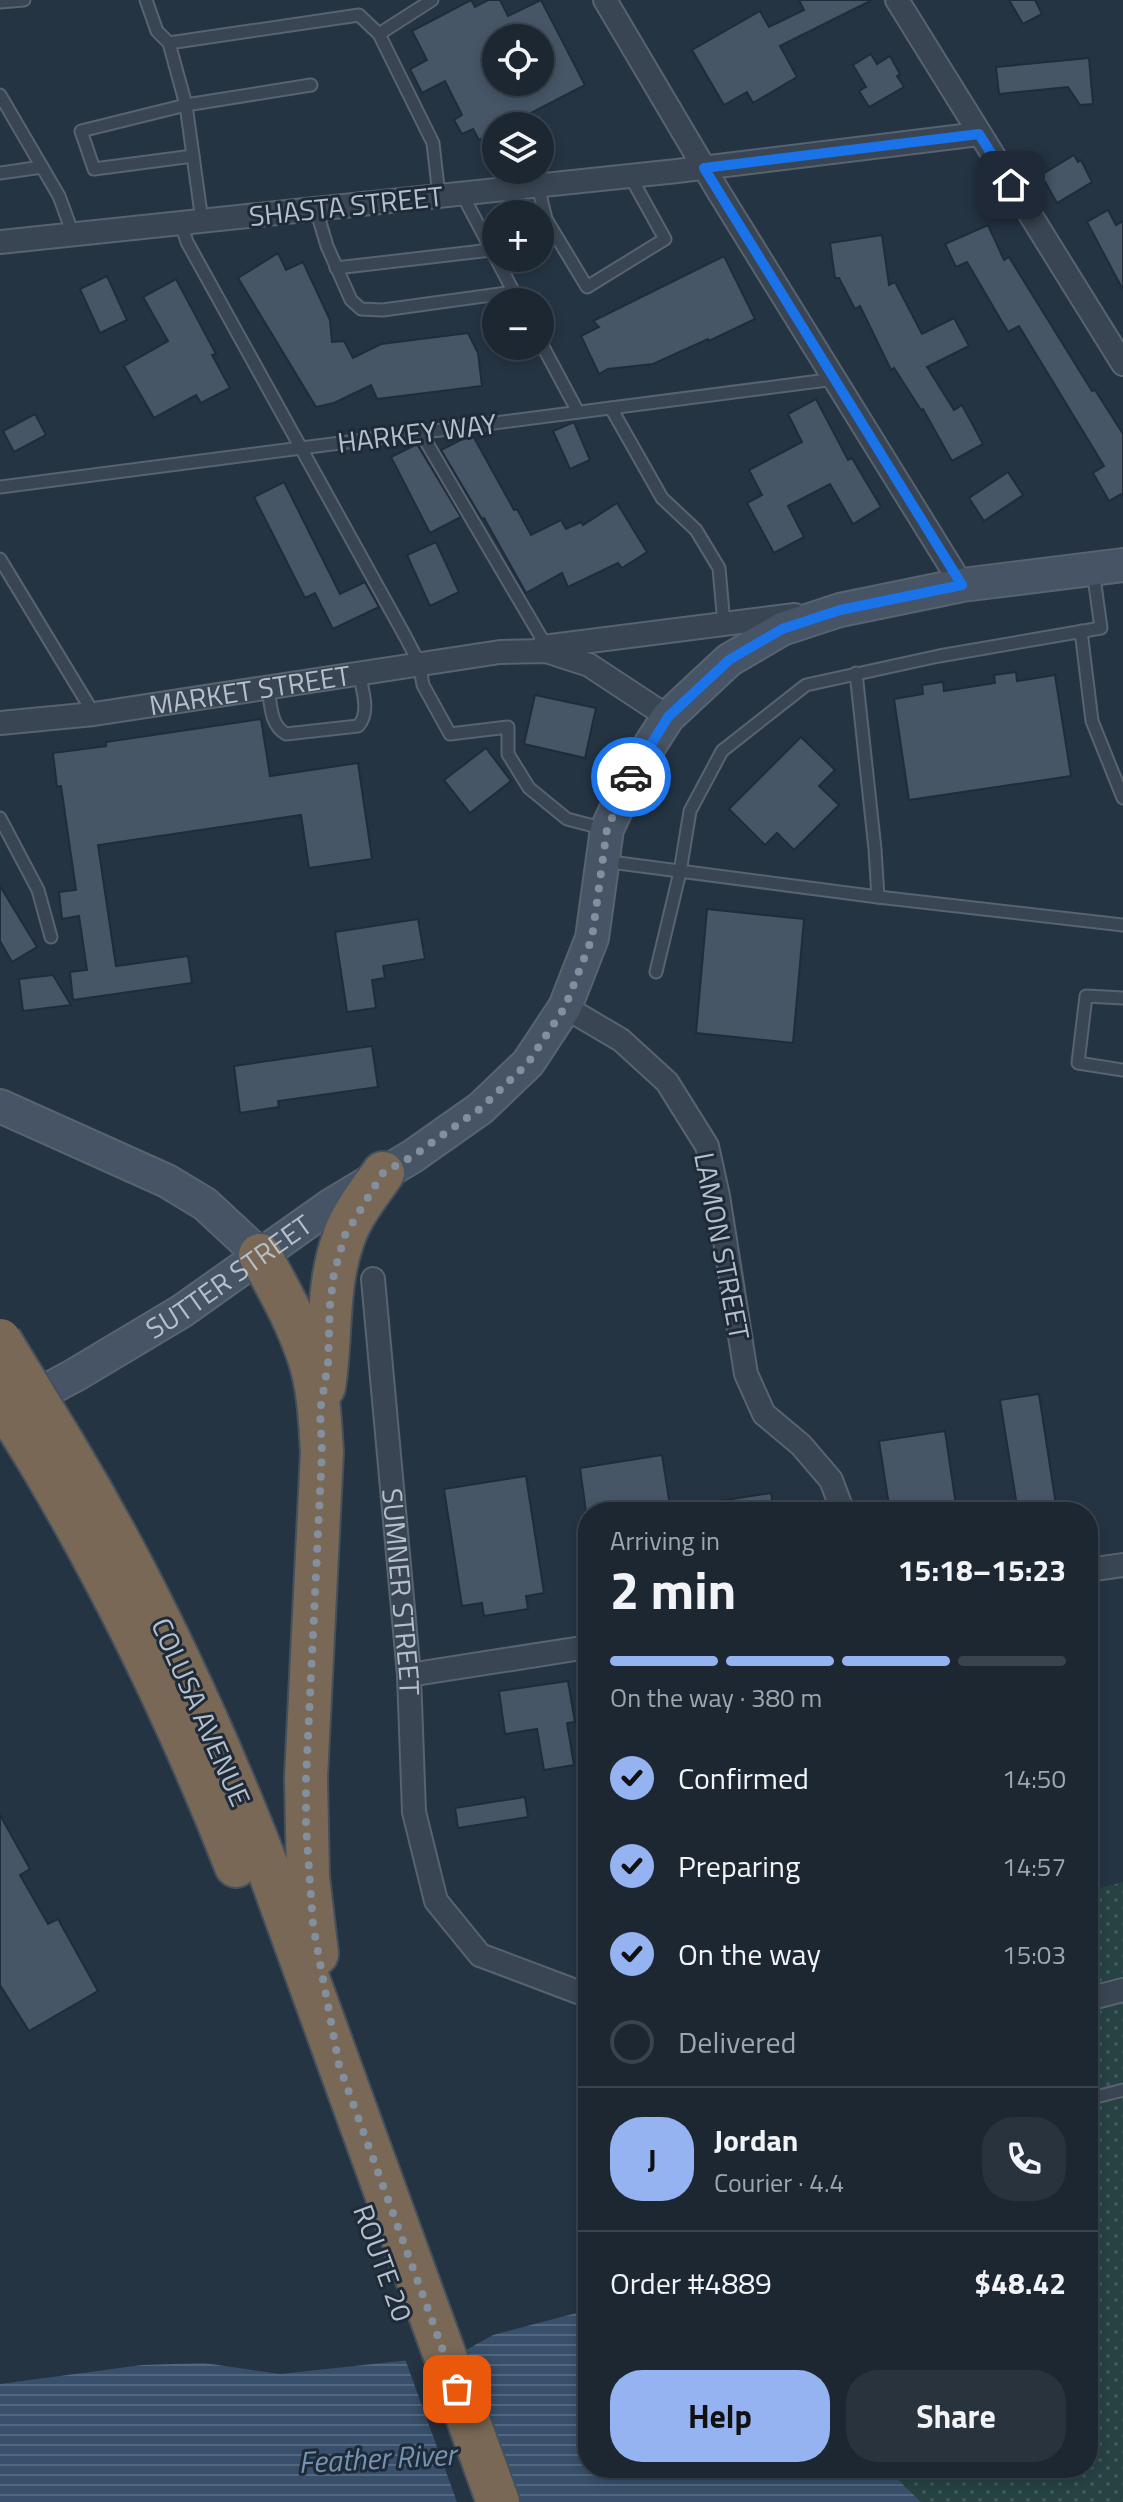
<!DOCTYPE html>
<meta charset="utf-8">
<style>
:root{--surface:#1c2732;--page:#29333e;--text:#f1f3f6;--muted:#a0a5ac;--line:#3a444d;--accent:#95b2f1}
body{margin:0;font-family:"Titillium Web",sans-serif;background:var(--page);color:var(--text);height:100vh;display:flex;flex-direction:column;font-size:30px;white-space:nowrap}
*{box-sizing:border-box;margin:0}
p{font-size:26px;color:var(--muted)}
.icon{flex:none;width:44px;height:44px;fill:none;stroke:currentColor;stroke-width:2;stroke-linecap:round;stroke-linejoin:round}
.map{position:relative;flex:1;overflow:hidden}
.details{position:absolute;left:578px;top:1502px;width:520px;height:976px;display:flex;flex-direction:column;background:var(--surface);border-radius:32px;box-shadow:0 4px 12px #0003,0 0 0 2px var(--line)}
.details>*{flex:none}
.controls{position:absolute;left:482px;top:24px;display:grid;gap:16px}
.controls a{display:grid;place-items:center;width:72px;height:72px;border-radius:50%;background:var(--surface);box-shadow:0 4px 12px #0003,0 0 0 2px var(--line);font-size:40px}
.pin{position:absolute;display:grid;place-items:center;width:68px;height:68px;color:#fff;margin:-34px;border-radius:16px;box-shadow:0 4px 12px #0006}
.courier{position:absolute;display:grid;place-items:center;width:80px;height:80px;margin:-40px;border:6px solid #1a73e8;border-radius:50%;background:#fff;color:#222;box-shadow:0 2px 10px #0007}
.overview em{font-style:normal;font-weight:700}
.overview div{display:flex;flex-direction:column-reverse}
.overview{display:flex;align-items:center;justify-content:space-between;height:136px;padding:0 32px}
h1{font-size:52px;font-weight:700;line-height:60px}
.bar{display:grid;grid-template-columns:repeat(4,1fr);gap:12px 8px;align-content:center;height:96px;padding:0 32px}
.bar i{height:10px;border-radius:6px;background:var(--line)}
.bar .on{background:var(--accent)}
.bar p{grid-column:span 4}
.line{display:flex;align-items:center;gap:20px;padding:0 32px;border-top:2px solid var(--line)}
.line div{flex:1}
.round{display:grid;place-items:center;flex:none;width:84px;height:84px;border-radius:32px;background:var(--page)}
ol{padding:0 32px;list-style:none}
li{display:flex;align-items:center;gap:24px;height:88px}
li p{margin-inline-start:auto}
li .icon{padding:8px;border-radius:50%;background:var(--accent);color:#111;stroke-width:4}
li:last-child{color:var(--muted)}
li i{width:44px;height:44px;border:4px solid var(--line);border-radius:50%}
.button{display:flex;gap:16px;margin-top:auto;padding:16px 32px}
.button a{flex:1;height:92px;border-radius:32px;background:var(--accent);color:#111;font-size:32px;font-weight:700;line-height:92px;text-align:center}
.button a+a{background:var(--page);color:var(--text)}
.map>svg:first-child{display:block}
.park{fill:url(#park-dots)}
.water{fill:url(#water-rules)}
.pier{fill:#253443}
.building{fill:#465667;stroke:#202c39;stroke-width:2;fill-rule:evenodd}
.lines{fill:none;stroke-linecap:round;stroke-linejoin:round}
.lane-casing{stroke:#57636f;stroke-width:15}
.street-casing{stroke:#57636f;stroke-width:26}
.secondary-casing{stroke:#57636f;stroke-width:36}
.highway-casing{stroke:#44505c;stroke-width:46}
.lane{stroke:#394552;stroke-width:11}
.street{stroke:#394552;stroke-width:22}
.secondary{stroke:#475465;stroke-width:32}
.highway{stroke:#796856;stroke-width:42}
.highway-bridge-casing{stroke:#44505c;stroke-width:46;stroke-linecap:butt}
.highway-bridge{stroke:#796856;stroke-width:42}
.done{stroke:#838f9c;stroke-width:8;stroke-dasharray:0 14.4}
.route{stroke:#1a73e8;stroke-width:10}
.labels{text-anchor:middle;stroke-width:6;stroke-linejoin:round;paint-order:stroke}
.street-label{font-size:28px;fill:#b6c0cc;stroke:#1e2a37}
.water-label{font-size:30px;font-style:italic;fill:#7493b1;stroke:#1e2a37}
</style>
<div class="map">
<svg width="1123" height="2502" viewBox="0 0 1123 2502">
<defs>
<pattern id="park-dots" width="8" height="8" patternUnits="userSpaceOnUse" patternTransform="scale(2)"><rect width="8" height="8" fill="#274243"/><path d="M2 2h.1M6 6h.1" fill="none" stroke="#445c5d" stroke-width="1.8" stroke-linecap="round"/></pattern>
<pattern id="water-rules" width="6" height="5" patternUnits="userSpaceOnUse" patternTransform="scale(2)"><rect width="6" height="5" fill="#38506b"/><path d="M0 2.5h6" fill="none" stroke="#53677f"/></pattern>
</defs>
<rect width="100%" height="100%" fill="#253443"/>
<polygon class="park" points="1123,1882 1123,2502 921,2502 886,2468 1088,2468 1088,1891"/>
<polygon class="water" points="588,2310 588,2468 886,2468 921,2502 0,2502 0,2384 142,2365 204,2363 280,2374 457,2355 493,2335"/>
<polygon class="pier" points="456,2351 512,2502 457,2502 404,2356"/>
<g class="building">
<path d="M471,0L475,7L488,0H500L508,16L541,0L585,85L506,126H496V131L479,140L473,129L462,134L454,120L462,115L445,81L422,93L410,69L427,60L412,31ZM496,38H540V82H496Z"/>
<polygon points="799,0 872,0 780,46 797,77 753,103 747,92 724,105 692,50 760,11 769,27 804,10"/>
<polygon points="1009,0 1035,0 1042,14 1023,24"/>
<polygon points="871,54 877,64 890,56 900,74 897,76 904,87 869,107 859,91 866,87 853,65"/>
<polygon points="1089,58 1093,104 1080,105 1068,87 999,94 996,67"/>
<polygon points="1074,155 1078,162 1081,160 1092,182 1057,203 1041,175"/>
<polygon points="1108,210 1116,225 1123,221 1123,290 1087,222"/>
<polygon points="988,225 1004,260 1009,257 1092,391 1095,390 1123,434 1123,497 1121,494 1109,501 1093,473 1104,466 1019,326 1008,332 967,262 956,267 945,244"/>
<polygon points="882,235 889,285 895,282 922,334 954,318 969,346 927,367 954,410 962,405 983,444 952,461 923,409 921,410 894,368 891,370 860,306 855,309 839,278 835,278 830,243"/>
<polygon points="278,253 286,270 303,262 330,320 332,342 344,341 353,358 381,344 468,333 478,353 482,386 377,399 371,385 334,403 316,407 238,278"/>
<polygon points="724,256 755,319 709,341 708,339 653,364 608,369 599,374 581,336 599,327 593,321"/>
<polygon points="107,276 127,320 100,333 80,289"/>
<polygon points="176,279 216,354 212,355 230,388 201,403 196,395 154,418 124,366 168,341 143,297"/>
<polygon points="816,399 848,460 852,458 881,507 853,524 830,484 788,506 804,537 774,553 747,503 762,495 749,470 802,442 788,414"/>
<polygon points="35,414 46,435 14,452 3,431"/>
<polygon points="574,422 590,460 570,469 553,431"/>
<polygon points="472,434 514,510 517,509 531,535 561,520 566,529 581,522 583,525 617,503 647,552 622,568 618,563 568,587 562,573 526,593 484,518 482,519 441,450"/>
<polygon points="417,444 461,517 430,533 391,457"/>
<polygon points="1008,472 1023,495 984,521 969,498"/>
<polygon points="284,482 340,594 365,582 379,607 333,629 315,593 305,598 254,497"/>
<polygon points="436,542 459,592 430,606 407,555"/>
<polygon points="1016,672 1017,681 1055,675 1071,776 909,800 894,699 923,694 922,685 943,682 944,691 995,683 994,675"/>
<polygon points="535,695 596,708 585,758 524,744"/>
<polygon points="261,719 270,776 358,763 372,859 309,868 301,815 98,845 116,966 188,956 192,983 73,1000 70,972 87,970 79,916 62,919 59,892 76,890 61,786 57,787 53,753 106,746 106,742"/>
<polygon points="801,737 835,770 819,786 839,805 794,850 777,833 765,845 729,809"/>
<polygon points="486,748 511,781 470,813 444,780"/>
<polygon points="0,886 37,947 12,962 0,941"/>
<polygon points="707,909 804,919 793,1043 696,1033"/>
<polygon points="418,919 425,959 383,966 385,978 372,980 376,1008 347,1012 335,932"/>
<polygon points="53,975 71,1005 23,1011 19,979"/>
<polygon points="372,1046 378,1087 278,1101 279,1107 240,1113 234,1066"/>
<polygon points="1039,1394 1057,1512 1018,1512 1000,1400"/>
<polygon points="945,1431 957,1512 890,1512 879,1441"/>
<polygon points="662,1455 671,1512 586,1512 580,1468"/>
<polygon points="526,1476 544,1593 526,1596 528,1609 484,1616 482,1603 462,1606 444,1489"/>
<polygon points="771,1493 774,1512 714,1512 713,1502"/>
<polygon points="568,1681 575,1722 567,1723 574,1765 544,1770 537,1729 505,1734 499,1691"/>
<polygon points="525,1797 528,1817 458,1828 455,1808"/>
<polygon points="0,1815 30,1869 20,1875 48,1924 58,1919 98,1991 29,2031 0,1985"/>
</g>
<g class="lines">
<defs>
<g id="lane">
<polyline points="146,0 157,31 169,43 359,15 379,34 433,143 439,196"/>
<polyline points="0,2 24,0"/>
<polyline points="379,34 432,0"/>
<polyline points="169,43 186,105 202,221"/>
<polyline points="0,95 59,196 73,234"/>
<polyline points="193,156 94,169 81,131 186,105 311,85"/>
<polyline points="0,173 42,167"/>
<polyline points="538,186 546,219 587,287 665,239 630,176"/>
<polyline points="462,194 519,302"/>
<polyline points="316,209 327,246 351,300 361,309 383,310 514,292"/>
<polyline points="181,223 187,242 405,636 419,663 423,685 450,734 508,727 508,754 529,788 567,819 605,829"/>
<polyline points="336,268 491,250"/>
<polyline points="540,341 578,412"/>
<polyline points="611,408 662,498 696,530 719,568 724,624"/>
<polyline points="421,433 548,649"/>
<polyline points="0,487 835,379"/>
<polyline points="0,559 94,714"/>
<polyline points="1081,631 1092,721 1123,798"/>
<polyline points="856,673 875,849 878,897"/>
<path d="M268,687C271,705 270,725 286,734L358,726C371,713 362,689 359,673"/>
<polyline points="0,818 38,890 51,937"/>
<polyline points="603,861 878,897 1123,925"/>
<polyline points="656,972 680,872 690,811 722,751 806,685 939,656 1101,628 1093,570"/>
<polyline points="1123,998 1086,996 1078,1063 1123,1070"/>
<polyline points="1088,2099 1123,2090"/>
</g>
<g id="street">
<polyline points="605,0 718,191 962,585"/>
<polyline points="897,0 1123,364"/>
<polyline points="0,242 677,171 979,134"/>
<polyline points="543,647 795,615"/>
<path id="s1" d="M0,723L94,714L500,652L546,651L589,665L668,717"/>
<polyline points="565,1007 621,1040 667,1082 707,1146 718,1196 746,1374 764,1414 801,1445 831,1480 843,1512"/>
<path id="s2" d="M373,1279L409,1675L414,1812L436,1901L480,1955L578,1992L588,1993"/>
<polyline points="1088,1570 1123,1565"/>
<polyline points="409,1675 588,1647"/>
<polyline points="1088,1999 1123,1990"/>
</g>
<g id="secondary">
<polyline points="0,1106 167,1181 205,1204 260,1255"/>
<path id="s3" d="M14,1408L75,1375L182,1311L330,1206L413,1156L481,1108L528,1063L565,1007L592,938L607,829L636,767L668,717L729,660L782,629L840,610L962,585L1123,565"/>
</g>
<g id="highway">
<path d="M260,1255C278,1288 297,1321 309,1358C319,1388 320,1421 322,1452L306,1778L308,1877L317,1954"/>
<path d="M324,1387C332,1337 326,1285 344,1237C352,1214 369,1193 383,1173"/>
<path d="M64,1445C146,1581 212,1723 269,1871L498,2502"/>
<path d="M40,1463C117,1593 181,1726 236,1866"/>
</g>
</defs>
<use href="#lane" class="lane-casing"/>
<use href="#street" class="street-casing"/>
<use href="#secondary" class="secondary-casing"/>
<use href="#highway" class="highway-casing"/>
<use href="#lane" class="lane"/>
<use href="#street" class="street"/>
<use href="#secondary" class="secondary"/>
<use href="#highway" class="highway"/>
<defs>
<g id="highway-bridge">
<polyline points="0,1340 64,1445"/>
<polyline points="0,1398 40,1463"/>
</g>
</defs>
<use href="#highway-bridge" class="highway-bridge-casing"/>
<use href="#highway-bridge" class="highway-bridge"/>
</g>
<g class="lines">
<polyline class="done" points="457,2389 339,2065 313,1925 306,1826 306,1778 322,1452 320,1411 328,1364 330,1305 334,1273 345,1235 383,1173 413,1156 481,1108 528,1063 565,1007 592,938 607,829 631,777"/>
<polyline class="route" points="631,777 668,717 729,660 782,629 840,610 962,585 704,168 979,134 1011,185"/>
</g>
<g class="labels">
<g class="street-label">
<text transform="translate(346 206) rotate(-6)" y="10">SHASTA STREET</text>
<text transform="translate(417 433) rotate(-7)" y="10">HARKEY WAY</text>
<text dy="10" stroke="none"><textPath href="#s1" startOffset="252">MARKET STREET</textPath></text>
<text transform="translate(722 1246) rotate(79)" y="10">LAMON STREET</text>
<text dy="10" stroke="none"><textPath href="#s3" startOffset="252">SUTTER STREET</textPath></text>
<text dy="10" stroke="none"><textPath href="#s2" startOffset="314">SUMNER STREET</textPath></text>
<text transform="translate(201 1712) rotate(66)" y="10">COLUSA AVENUE</text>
<text transform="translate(383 2263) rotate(70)" y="10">ROUTE 20</text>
</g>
<g class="water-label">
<text transform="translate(377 2459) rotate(-3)" y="10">Feather River</text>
</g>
</g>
</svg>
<div class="controls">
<a><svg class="icon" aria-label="locate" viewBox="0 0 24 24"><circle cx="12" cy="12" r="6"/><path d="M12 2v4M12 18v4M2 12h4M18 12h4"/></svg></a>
<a><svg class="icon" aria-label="layers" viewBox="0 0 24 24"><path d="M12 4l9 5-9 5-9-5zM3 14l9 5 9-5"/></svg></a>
<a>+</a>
<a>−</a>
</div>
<div class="pin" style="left:457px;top:2389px;background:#ea580c"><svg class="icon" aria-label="bag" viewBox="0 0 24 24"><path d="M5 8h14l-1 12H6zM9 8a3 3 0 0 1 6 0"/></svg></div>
<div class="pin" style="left:1011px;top:185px;background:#1f2937"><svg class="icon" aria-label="home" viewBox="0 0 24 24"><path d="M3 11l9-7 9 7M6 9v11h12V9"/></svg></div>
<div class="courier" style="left:631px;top:777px"><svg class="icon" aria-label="car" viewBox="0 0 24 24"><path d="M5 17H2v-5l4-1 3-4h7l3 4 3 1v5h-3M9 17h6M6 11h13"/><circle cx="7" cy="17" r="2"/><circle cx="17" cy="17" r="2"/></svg></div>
<section class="details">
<div class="overview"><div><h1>2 min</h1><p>Arriving in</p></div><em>15:18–15:23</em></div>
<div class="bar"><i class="on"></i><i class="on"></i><i class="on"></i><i></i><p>On the way · 380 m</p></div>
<ol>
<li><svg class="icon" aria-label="check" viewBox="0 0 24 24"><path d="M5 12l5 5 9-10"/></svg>Confirmed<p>14:50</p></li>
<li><svg class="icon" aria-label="check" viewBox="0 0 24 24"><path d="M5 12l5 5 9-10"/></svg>Preparing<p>14:57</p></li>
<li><svg class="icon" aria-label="check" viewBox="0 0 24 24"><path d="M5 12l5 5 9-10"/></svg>On the way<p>15:03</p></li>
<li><i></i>Delivered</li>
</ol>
<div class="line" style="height:144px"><b class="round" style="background:var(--accent);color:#111">J</b><div><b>Jordan</b><p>Courier · 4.4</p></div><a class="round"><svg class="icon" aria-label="phone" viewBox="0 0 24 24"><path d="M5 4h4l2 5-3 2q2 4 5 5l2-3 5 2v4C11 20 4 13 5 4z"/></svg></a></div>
<div class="line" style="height:104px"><div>Order #4889</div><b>$48.42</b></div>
<div class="button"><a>Help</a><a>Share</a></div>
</section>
</div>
